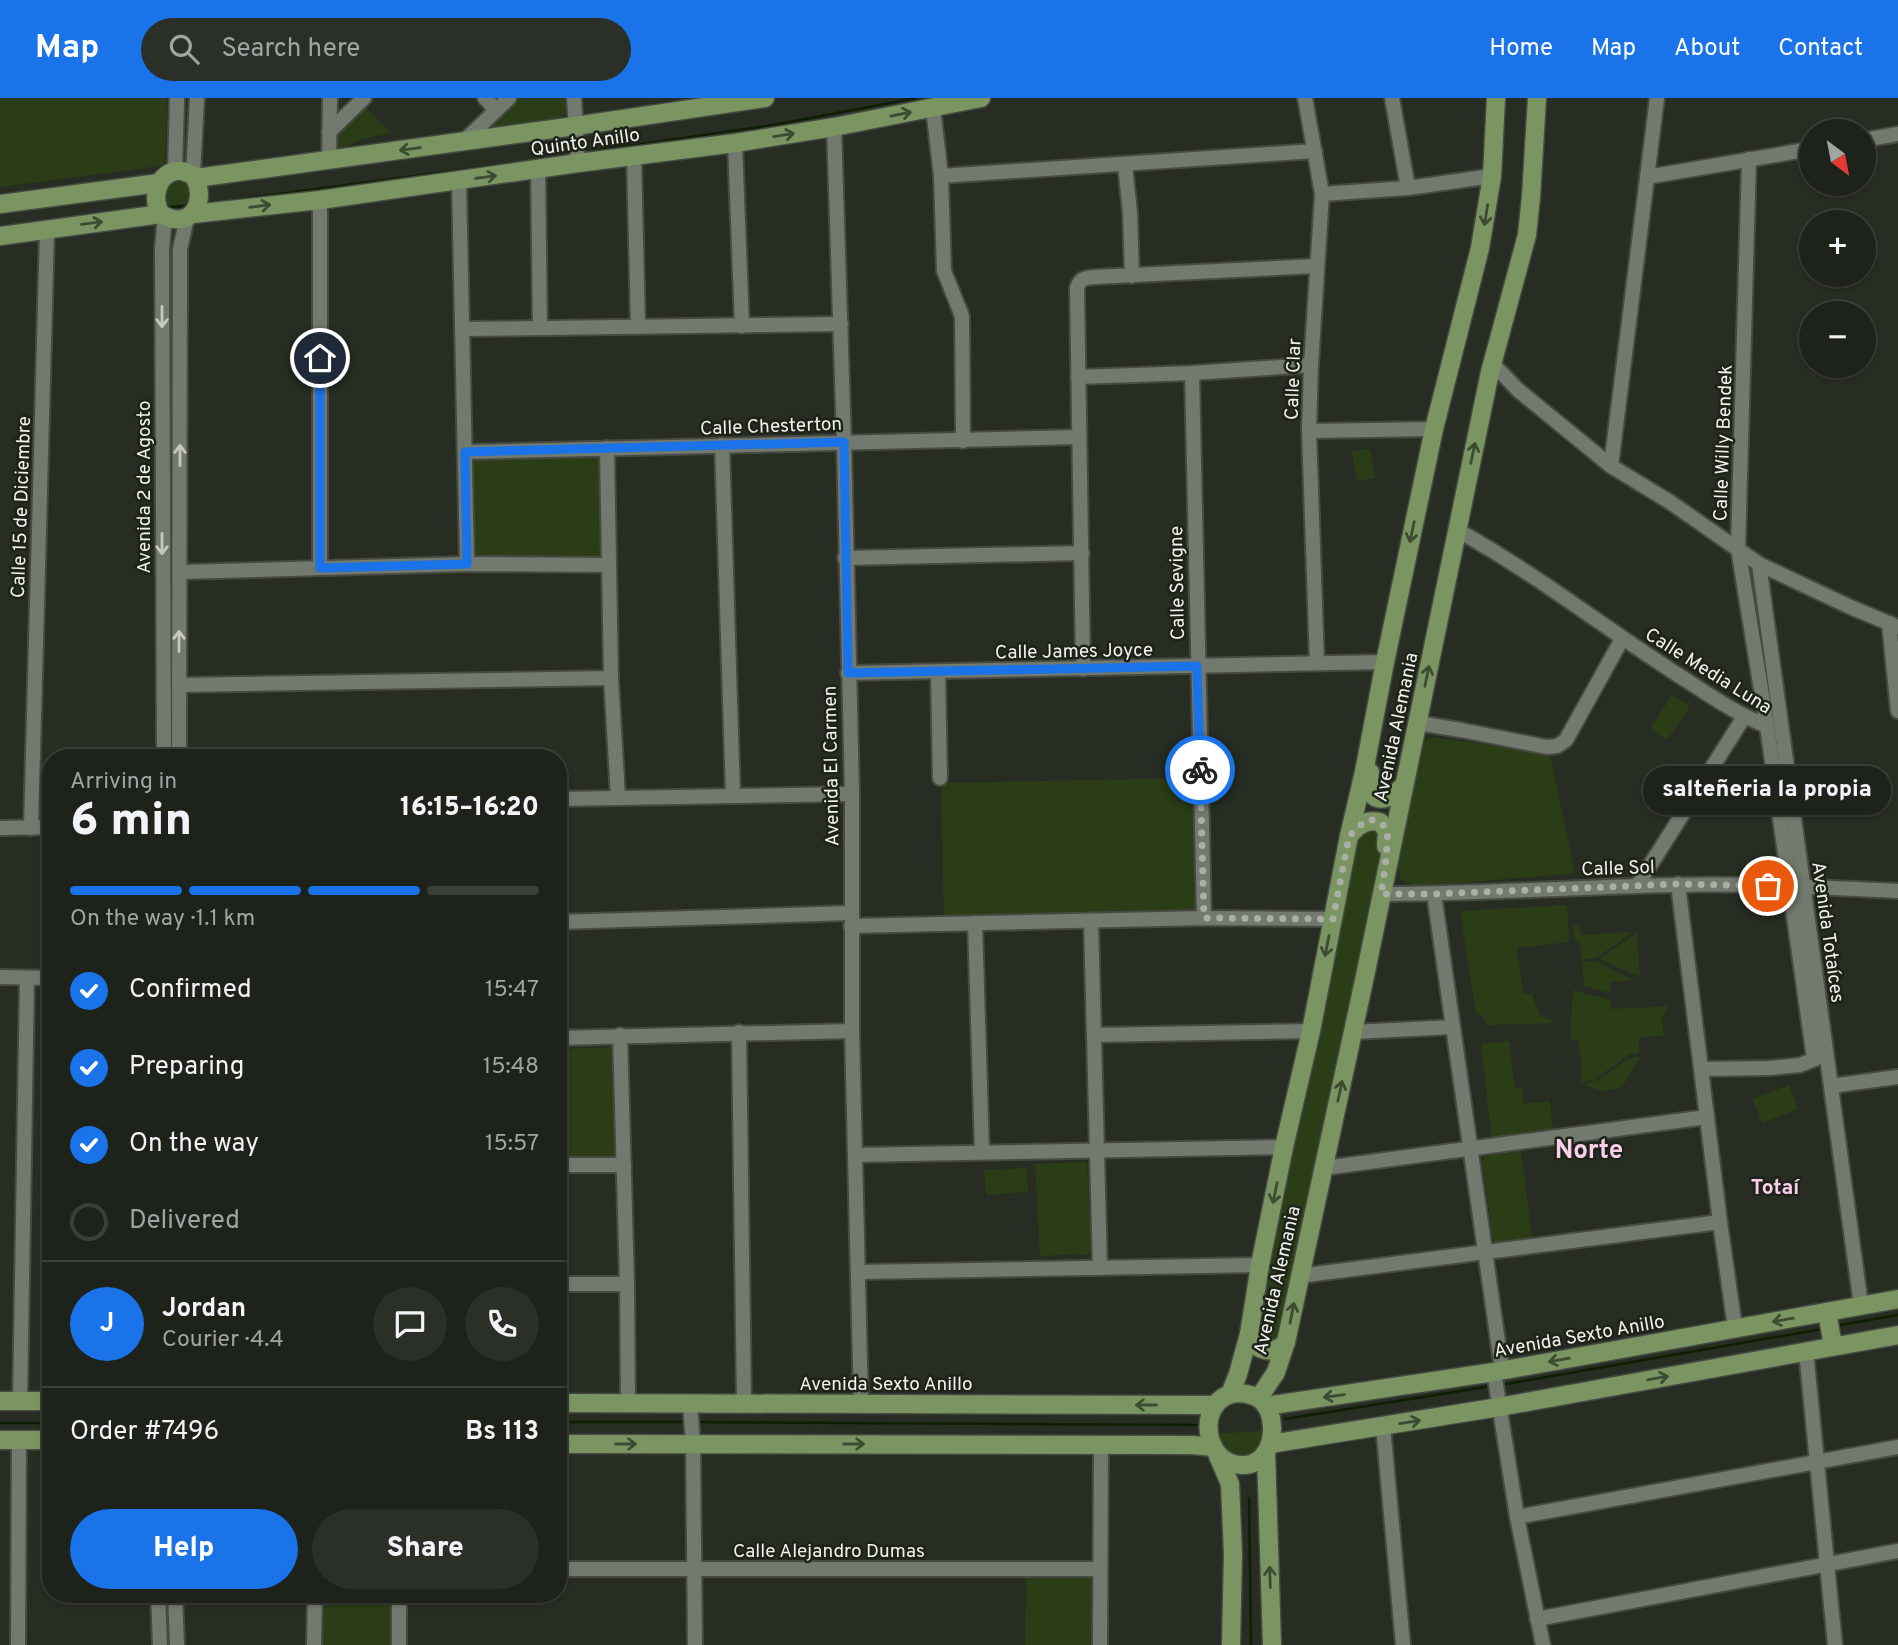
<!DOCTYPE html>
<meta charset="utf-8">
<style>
:root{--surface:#1d221a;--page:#2a2f27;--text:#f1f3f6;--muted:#a0a4a2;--line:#3b3f39;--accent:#1a73e8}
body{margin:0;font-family:Overpass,sans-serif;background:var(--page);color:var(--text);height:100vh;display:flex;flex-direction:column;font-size:26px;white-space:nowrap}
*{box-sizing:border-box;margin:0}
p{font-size:23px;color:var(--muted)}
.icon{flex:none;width:38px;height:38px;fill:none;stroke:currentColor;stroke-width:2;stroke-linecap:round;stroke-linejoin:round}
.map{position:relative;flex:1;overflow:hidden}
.details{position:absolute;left:42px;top:651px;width:525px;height:854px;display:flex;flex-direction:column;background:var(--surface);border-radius:28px;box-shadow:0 2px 5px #0004,0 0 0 2px var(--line)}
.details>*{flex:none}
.needle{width:46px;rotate:148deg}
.controls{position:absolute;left:1799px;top:21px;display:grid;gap:14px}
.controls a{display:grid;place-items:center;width:77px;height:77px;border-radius:50%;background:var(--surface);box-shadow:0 2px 5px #0004,0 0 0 2px var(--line);font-size:35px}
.pin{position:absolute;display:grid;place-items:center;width:60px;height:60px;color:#fff;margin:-30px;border:4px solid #fff;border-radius:50%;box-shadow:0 2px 7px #0007}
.courier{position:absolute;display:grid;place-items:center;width:70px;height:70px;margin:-35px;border:5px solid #1a73e8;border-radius:50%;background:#fff;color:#222;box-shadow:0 2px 9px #0007}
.bubble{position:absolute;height:49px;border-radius:24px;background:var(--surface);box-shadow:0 2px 5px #0004,0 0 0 2px var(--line);font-size:23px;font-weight:800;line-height:49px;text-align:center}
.summary em{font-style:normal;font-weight:800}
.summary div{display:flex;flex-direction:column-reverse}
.summary{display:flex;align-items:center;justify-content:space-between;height:119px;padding:0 28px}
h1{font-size:46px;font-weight:800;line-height:52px}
.bar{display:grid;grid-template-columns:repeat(4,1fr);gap:10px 7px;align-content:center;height:84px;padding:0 28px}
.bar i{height:9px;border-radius:5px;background:var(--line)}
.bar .selected{background:var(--accent)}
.bar p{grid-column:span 4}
.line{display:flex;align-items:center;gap:18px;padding:0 28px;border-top:2px solid var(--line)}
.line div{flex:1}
.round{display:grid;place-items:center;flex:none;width:74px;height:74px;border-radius:37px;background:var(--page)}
ol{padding:0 28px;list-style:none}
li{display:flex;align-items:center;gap:21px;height:77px}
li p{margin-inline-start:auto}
li .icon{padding:7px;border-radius:50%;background:var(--accent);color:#fff;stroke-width:4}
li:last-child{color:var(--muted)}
li i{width:38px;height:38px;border:4px solid var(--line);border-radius:50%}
.action{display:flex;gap:14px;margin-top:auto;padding:14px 28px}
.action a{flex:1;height:80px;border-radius:42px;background:var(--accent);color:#fff;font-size:28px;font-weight:800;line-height:80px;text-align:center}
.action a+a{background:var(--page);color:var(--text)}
header{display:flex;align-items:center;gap:42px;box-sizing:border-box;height:98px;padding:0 35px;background:var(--accent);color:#fff}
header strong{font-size:33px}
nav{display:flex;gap:38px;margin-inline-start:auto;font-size:24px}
.search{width:490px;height:63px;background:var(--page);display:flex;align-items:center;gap:18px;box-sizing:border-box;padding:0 24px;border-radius:38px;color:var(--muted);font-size:26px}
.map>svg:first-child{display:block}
.green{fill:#2a3d16}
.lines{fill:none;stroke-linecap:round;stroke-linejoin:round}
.stream{stroke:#0e1e00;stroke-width:2.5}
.minor-casing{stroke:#464a42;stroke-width:18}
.major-casing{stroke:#464a42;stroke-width:21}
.minor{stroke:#72796e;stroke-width:14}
.major{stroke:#7a9562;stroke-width:18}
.oneway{stroke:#3e4b33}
.oneway2{stroke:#c4c8c1}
.done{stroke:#aaaea6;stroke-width:7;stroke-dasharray:0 12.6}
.route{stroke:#1a73e8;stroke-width:9}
.labels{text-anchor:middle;stroke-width:5;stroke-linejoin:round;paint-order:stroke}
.street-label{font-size:19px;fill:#f0f3ed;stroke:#1e231a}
.neighbourhood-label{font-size:21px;font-weight:bold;fill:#facee9;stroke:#1e231a}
.district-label{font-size:26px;font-weight:bold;fill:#facee9;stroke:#1e231a}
</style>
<header>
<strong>Map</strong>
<div class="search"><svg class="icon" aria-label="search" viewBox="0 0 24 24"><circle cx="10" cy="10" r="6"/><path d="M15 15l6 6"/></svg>Search here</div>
<nav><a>Home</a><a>Map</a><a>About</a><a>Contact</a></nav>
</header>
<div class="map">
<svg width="1898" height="1547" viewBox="0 0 1898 1547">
<rect width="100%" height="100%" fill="#272d23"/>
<g class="green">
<polygon points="0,0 167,0 165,65 160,68 0,89"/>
<polygon points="516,0 566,0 566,14 558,23 478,35"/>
<path d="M363,7L391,35C375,39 354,39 344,54L335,53L332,38Z"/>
<polygon points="188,77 192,105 161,108 165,86"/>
<polygon points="1370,351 1375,380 1357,383 1352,353"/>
<polygon points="603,356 605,461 475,461 474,359"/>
<polygon points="1672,597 1690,608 1667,642 1650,631"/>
<polygon points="1432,639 1550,656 1575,775 1424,788 1415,788 1400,781 1397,762 1420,651 1427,641"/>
<polygon points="1196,680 1200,814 944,821 941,685"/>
<polygon points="1377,729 1381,749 1370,823 1284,1238 1268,1247 1257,1238 1265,1196 1269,1156 1357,738"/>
<polygon points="1567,807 1569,844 1517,850 1523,895 1532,896 1539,916 1556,925 1486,927 1483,918 1476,916 1460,813"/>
<polygon points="1579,827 1581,837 1631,834 1631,835 1597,860 1581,862 1580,845 1575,844 1573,828"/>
<polygon points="1637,835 1640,879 1599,861"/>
<polygon points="1596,863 1633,882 1611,884 1610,895 1584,888 1582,864"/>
<polygon points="1573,892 1611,902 1612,911 1668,908 1662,920 1664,938 1639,939 1639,955 1630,956 1594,982 1581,984 1580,976 1582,974 1578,942 1570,941"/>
<polygon points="1509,943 1515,991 1522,990 1524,1006 1550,1003 1553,1036 1492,1043 1481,948 1483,946"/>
<polygon points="615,949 618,1067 558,1065 558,951"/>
<path d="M1638,959L1639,960L1622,989L1603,993L1587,988V985C1607,982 1619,961 1638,959Z"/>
<polygon points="1789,987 1798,1011 1762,1025 1753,1001"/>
<polygon points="1521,1053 1532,1140 1497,1145 1493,1141 1482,1062 1488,1058"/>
<polygon points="1087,1064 1091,1156 1040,1158 1035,1066"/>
<polygon points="1027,1070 1028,1094 986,1097 984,1072"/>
<path d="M1263,1331C1263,1349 1260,1354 1243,1361C1229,1356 1220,1351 1219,1335L1255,1334Z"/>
<polygon points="1026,1480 1091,1480 1091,1547 1025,1547"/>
<rect x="318" y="1496" width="82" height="51"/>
</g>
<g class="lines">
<g class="stream">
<polyline points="587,54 773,27 916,0"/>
<polyline points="210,105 574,57"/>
<polyline points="168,109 189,108"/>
<polyline points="1835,1228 1898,1217"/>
<polyline points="1501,1287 1822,1231"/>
<polyline points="1285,1321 1492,1288"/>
<polyline points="558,1324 686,1324"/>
<polyline points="696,1324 1203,1327"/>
<polyline points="0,1325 51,1325"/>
<polyline points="1249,1400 1251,1547"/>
</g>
<defs>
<g id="minor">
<polyline points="485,0 496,12"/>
<polyline points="574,0 578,65"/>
<polyline points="1305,0 1322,96 1311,267 1309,333 1317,565"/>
<polyline points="1392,0 1408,90"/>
<polyline points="933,10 941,78 944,173 962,218 963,343"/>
<polyline points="834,29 844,344 852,696 852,933 861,1306"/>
<polyline points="329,34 364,0"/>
<polyline points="1864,42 1898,36"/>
<polyline points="463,44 509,0"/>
<polyline points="735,45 742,228"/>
<polyline points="634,58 638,229"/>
<polyline points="1749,61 1738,450 1767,628"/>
<polyline points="329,62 330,0"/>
<polyline points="1125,67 1130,115 1132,178"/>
<polyline points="538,71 540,230"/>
<polyline points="175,73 177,0"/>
<polyline points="193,77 197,0"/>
<polyline points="941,78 1315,53"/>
<polyline points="1647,79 1811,51"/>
<polyline points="459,83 467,466"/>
<polyline points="1322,96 1408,90 1492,78"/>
<polyline points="320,102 320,470"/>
<polyline points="463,231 841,226"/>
<polyline points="1492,265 1518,292 1611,368 1670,404 1759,466 1848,508 1898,529"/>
<polyline points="1192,275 1204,820"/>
<polyline points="1078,279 1192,275 1311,267"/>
<polyline points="1309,333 1434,331"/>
<polyline points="722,347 733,698"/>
<polyline points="607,350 611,580 618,700"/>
<polyline points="465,354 1079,339"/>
<polyline points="1611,368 1657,0"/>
<path d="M1457,432C1533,474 1602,528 1675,575C1705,594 1734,615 1767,628L1814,961"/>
<polyline points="845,460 1082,455"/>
<polyline points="1759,466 1861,1207"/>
<polyline points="180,474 467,466 609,467"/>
<polyline points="1889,525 1898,613"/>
<path d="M1083,571L1077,190C1080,180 1085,180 1094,179L1317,168"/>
<polyline points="938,574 940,680"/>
<polyline points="848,575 1385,564"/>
<polyline points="179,587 611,580"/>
<polyline points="1418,625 1461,632 1547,649 1557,648 1566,642 1622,541"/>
<polyline points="164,660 162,151 165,118"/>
<polyline points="179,660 180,151 187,120"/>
<polyline points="558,701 852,696"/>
<polyline points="0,730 51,729"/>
<polyline points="31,730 47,132"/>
<polyline points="1678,786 1720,1124 1735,1230"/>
<polyline points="1637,788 1744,619"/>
<path d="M1381,796C1479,796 1576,789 1674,787C1749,785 1824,790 1898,793"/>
<polyline points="1434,796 1502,1272"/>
<polyline points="1091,823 1100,1170"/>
<polyline points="558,824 851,815"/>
<polyline points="975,825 982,1054"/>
<polyline points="851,828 1204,820 1333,821"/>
<polyline points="0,879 51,880"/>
<polyline points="739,934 744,1306"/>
<polyline points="1353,934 1453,929"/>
<polyline points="620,937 627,1186 628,1305"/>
<polyline points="1095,937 1311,933"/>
<polyline points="558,940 852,933"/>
<polyline points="1702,971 1770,970 1800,967 1822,958"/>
<polyline points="1831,988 1898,979"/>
<polyline points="855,1057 1284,1049"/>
<polyline points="558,1067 624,1067"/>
<polyline points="1324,1070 1707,1019"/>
<polyline points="858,1174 1260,1167"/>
<polyline points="1299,1178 1720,1124"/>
<polyline points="558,1186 627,1186"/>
<polyline points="1806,1253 1835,1547"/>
<polyline points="1494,1274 1517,1419 1543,1547"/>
<polyline points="20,1303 27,880"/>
<polyline points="690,1305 693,1346 695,1547"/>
<polyline points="1383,1328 1403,1547"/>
<polyline points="1517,1419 1898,1349"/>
<polyline points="558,1471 1100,1471"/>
<polyline points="158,1496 160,1547"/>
<polyline points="175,1496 177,1547"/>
<polyline points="1537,1521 1898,1453"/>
<polyline points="18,1547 19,1342"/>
<polyline points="314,1547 315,1496"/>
<polyline points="399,1547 399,1496"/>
<polyline points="1100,1547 1101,1347"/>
</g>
<g id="major">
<path d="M175,73H182L193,77C209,102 191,134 161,116C151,100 157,78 175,73Z"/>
<polyline points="196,80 575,28 765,0"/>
<polyline points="0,106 159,85"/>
<polyline points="193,116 320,102 578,65 735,45 834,29 981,0"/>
<polyline points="0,138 161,116"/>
<path d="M1370,674C1364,706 1386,708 1404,687"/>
<path d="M1349,738C1358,727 1366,721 1380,724L1387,733L1386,748"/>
<polyline points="1827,1214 1833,1248"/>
<path d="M1249,1236C1255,1254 1273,1258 1286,1244"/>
<path d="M1236,1295C1245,1295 1255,1297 1262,1303C1274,1314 1275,1340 1266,1354C1262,1361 1253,1367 1244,1367C1203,1370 1194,1301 1236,1295Z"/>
<polyline points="1230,1296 1238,1276 1249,1236 1260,1167 1284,1049 1311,933 1349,738 1364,674 1385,564 1434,331 1480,150 1492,78 1496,0"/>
<polyline points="1259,1300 1276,1274 1286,1244 1365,878 1490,274 1527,137 1531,99 1537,0"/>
<polyline points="0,1303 51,1303"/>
<polyline points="558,1305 1214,1307"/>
<polyline points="1266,1308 1494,1274 1898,1201"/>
<polyline points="0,1342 51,1342"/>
<polyline points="558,1346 1192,1347 1213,1349"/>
<polyline points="1270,1346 1499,1309 1898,1237"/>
<polyline points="1266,1354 1272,1547"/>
<polyline points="1218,1358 1230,1386 1233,1456 1231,1547"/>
</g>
</defs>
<use href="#minor" class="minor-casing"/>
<use href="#major" class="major-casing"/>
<use href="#minor" class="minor"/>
<use href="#major" class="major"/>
</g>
<defs><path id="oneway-shaft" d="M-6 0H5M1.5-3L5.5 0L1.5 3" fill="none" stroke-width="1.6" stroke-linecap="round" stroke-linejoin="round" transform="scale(1.75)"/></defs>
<g class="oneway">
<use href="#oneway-shaft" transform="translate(901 16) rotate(-11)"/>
<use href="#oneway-shaft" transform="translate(784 37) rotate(-9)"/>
<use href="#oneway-shaft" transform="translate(410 51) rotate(172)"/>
<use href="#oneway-shaft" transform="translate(486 79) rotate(-8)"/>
<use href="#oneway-shaft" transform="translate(260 108) rotate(-7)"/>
<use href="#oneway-shaft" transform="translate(1486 117) rotate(99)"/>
<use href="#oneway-shaft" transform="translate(92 125) rotate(-8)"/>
<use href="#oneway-shaft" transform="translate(1473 355) rotate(-78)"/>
<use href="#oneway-shaft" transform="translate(1412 434) rotate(102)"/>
<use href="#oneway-shaft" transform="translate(1427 578) rotate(-78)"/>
<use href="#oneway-shaft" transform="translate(1327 848) rotate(101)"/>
<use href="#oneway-shaft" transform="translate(1340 993) rotate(-78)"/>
<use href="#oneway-shaft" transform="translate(1275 1095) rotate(102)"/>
<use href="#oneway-shaft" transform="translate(1292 1215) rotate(-79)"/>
<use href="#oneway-shaft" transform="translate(1783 1222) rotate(170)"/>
<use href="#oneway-shaft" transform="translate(1559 1262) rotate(170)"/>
<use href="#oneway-shaft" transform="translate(1658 1280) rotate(-10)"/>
<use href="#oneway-shaft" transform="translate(1334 1298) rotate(172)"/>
<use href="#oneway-shaft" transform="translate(1146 1307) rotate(-180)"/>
<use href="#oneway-shaft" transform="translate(1410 1324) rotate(-9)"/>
<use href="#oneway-shaft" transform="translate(626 1346)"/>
<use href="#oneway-shaft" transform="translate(854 1346)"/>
<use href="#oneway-shaft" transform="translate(1270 1479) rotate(-92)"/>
</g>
<g class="oneway2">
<use href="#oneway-shaft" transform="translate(162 219) rotate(90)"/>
<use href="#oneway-shaft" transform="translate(180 357) rotate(-90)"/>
<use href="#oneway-shaft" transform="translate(162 446) rotate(90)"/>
<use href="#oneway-shaft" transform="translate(179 543) rotate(-90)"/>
</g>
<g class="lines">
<path class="done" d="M1200,672L1204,820L1333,821L1349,738L1364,724L1372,722L1380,724C1383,727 1385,729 1387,733C1389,742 1383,786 1381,796H1434L1678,786L1768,788"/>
<polyline class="route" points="320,260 320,470 467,466 465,354 844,344 848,575 1197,568 1200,672"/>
</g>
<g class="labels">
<g class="street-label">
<text transform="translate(585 43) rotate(-8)" y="7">Quinto Anillo</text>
<text transform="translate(1292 281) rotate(-88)" y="7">Calle Clar</text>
<text transform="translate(771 327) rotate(-2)" y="7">Calle Chesterton</text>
<text transform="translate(1722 345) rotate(-88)" y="7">Calle Willy Bendek</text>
<text transform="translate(143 389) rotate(-90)" y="7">Avenida 2 de Agosto</text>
<text transform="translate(20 409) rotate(-88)" y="7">Calle 15 de Diciembre</text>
<text transform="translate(1176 485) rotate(-91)" y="7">Calle Sevigne</text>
<text transform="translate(1074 552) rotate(-1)" y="7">Calle James Joyce</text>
<text transform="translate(1709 572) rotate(32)" y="7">Calle Media Luna</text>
<text transform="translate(1395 629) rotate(-78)" y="7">Avenida Alemania</text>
<text transform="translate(830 668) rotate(-91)" y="7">Avenida El Carmen</text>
<text transform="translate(1618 769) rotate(-2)" y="7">Calle Sol</text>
<text transform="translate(1829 834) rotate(82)" y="7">Avenida Totaíces</text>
<text transform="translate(1276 1182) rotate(-77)" y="7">Avenida Alemania</text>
<text transform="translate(1579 1237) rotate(-10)" y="7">Avenida Sexto Anillo</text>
<text x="886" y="1292">Avenida Sexto Anillo</text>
<text x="829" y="1459">Calle Alejandro Dumas</text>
</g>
<g class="neighbourhood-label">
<text x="1775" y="1096">Totaí</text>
</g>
<g class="district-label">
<text x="1589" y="1060">Norte</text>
</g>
</g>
</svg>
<div class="controls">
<a><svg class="needle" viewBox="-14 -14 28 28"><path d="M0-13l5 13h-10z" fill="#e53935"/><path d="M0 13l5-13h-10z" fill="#a0a4a2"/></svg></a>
<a>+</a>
<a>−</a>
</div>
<div class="pin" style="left:1768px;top:788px;background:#ea580c"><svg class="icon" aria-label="bag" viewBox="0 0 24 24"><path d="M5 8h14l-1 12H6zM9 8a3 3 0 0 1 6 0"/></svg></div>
<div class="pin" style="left:320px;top:260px;background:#1f2937"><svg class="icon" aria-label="home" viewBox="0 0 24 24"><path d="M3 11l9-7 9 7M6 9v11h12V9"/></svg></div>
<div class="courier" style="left:1200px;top:672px"><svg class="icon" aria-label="bike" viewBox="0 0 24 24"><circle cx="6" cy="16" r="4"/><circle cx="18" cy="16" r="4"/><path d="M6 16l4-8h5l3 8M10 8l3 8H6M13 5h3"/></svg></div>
<div class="bubble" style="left:1643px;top:668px;width:248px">salteñeria la propia</div>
<section class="details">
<div class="summary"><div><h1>6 min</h1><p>Arriving in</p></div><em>16:15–16:20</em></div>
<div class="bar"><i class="selected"></i><i class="selected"></i><i class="selected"></i><i></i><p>On the way · 1.1 km</p></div>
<ol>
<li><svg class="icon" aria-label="check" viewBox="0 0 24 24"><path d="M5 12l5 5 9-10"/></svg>Confirmed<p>15:47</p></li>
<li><svg class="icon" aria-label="check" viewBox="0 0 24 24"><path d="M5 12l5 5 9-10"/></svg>Preparing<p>15:48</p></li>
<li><svg class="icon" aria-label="check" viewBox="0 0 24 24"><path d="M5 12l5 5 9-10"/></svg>On the way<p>15:57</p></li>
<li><i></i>Delivered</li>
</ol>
<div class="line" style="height:126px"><b class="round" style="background:var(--accent);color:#fff">J</b><div><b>Jordan</b><p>Courier · 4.4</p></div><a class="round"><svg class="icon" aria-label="chat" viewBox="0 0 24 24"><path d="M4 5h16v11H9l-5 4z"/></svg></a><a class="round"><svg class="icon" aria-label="phone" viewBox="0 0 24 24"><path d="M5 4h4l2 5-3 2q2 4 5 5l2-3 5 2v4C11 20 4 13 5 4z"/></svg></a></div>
<div class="line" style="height:91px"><div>Order #7496</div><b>Bs 113</b></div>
<div class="action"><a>Help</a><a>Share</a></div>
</section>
</div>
